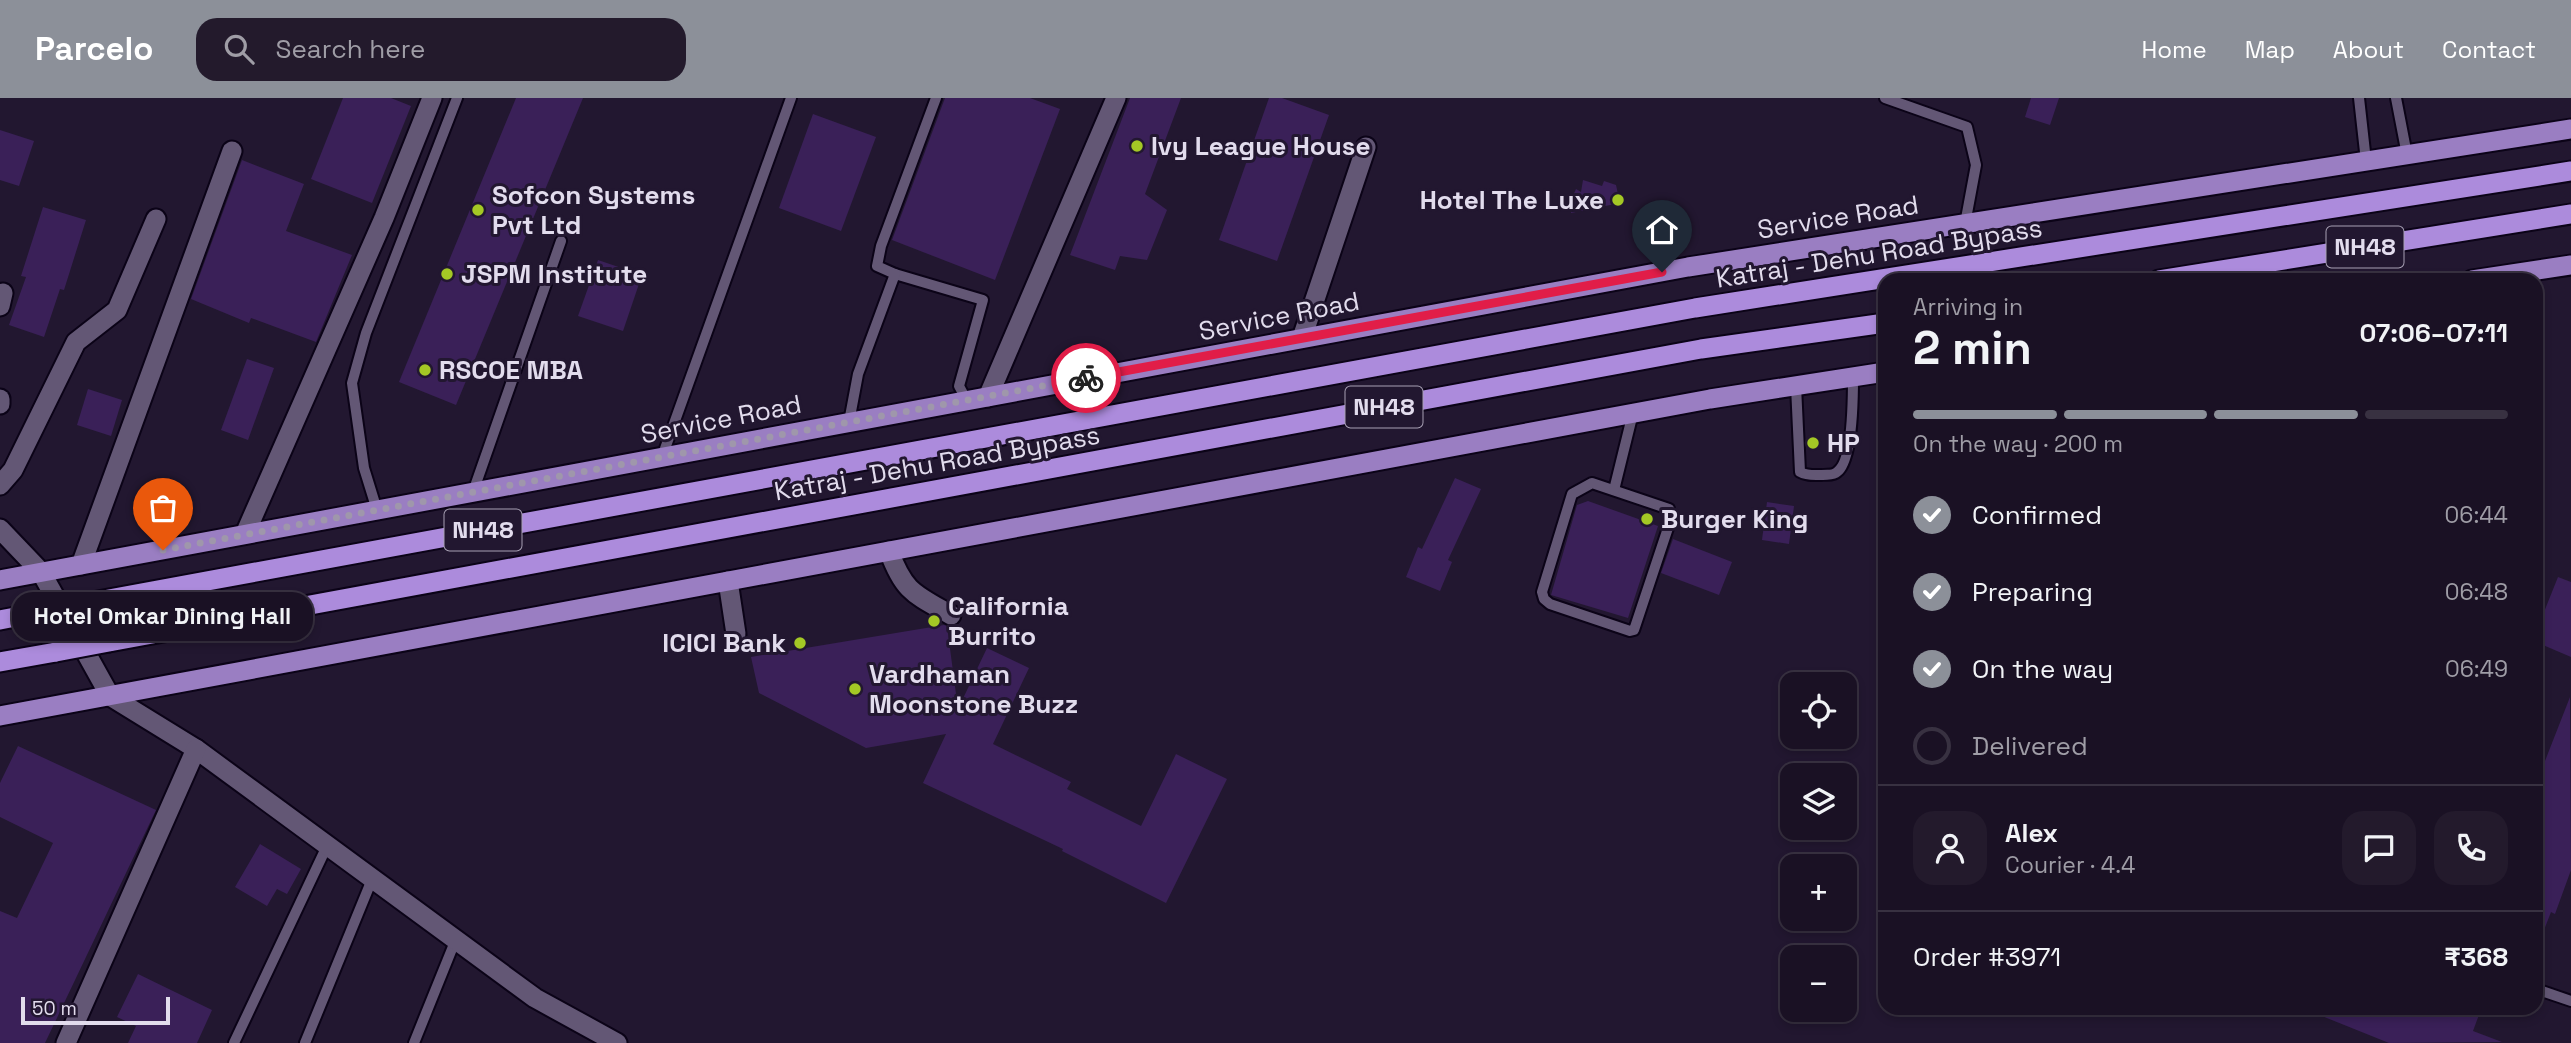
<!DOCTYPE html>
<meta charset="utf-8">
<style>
:root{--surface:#1a1124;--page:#231a2c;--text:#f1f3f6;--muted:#9f9da6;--line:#383141;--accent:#8c9099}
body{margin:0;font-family:"Space Grotesk",sans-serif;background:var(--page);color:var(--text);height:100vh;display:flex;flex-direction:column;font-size:26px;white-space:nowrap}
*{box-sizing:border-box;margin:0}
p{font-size:23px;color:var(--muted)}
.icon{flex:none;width:38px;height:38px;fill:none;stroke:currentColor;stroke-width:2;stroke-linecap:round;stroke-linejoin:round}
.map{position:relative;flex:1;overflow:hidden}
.sheet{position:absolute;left:1878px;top:175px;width:665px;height:742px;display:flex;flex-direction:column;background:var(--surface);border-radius:21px;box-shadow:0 4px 10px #0003,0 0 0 2px var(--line)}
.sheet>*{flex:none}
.controls{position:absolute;left:1780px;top:574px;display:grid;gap:14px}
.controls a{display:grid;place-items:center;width:77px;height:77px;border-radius:14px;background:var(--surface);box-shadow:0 4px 10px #0003,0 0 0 2px var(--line);font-size:35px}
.scale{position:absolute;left:21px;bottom:18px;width:149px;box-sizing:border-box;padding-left:7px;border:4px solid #e2dced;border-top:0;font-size:19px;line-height:24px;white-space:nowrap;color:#e2dced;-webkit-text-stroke:5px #221730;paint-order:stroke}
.pin{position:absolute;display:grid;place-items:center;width:60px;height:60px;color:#fff;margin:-72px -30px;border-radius:50% 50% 50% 0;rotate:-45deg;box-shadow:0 0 7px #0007}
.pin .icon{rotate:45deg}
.courier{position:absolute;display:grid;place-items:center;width:70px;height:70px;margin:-35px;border:5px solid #e11d48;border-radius:50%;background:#fff;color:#222;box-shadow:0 2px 9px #0007}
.bubble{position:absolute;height:49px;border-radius:21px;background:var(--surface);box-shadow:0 4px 10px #0003,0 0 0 2px var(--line);font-size:23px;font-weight:600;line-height:49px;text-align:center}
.headline em{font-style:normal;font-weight:600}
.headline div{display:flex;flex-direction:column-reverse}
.headline{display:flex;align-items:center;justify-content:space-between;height:119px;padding:0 35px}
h1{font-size:46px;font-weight:600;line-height:52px}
.bar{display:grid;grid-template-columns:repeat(4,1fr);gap:10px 7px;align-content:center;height:84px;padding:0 35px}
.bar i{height:9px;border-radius:5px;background:var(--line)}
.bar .selected{background:var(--accent)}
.bar p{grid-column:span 4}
.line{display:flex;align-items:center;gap:18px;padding:0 35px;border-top:2px solid var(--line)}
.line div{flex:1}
.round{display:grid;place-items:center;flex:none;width:74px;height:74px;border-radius:21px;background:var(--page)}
ol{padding:0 35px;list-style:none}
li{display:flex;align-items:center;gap:21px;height:77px}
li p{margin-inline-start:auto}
li .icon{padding:7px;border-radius:50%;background:var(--accent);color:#fff;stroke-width:4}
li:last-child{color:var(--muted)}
li i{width:38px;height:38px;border:4px solid var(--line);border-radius:50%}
header{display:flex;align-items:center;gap:42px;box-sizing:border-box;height:98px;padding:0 35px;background:var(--accent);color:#fff}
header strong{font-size:33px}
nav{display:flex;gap:38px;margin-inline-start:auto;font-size:24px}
.search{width:490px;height:63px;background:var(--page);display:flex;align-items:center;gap:18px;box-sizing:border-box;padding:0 24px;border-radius:21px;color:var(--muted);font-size:26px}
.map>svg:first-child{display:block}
.building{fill:#3a2058}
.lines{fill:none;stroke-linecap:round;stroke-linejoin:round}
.service-casing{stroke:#0b0317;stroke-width:14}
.minor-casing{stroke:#0b0317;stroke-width:23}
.tertiary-casing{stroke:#0b0317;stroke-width:23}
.primary-casing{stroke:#0b0317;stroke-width:23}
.trunk-casing{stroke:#0b0317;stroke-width:23}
.service{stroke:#635775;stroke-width:10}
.minor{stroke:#635775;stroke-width:19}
.tertiary{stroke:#635775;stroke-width:19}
.primary{stroke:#9a7ec2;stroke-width:19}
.trunk{stroke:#ac8bdc;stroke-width:19}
.trunk-bridge-casing{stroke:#0b0317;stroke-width:23;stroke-linecap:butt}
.trunk-bridge{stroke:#ac8bdc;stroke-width:19}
.done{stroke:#9f97ab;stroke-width:7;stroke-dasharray:0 12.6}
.route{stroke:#e11d48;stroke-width:9}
.poi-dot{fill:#a4c825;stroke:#221730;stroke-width:2.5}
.labels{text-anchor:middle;stroke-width:6;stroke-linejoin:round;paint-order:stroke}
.shield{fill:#221730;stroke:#a8a1b4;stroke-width:2}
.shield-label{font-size:24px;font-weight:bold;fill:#e2dced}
.poi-label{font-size:26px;font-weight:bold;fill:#e2dced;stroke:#221730;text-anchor:start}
.street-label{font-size:26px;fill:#e2dced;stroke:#221730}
</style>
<header>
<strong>Parcelo</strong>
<div class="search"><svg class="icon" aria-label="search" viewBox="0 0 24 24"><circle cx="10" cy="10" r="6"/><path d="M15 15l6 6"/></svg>Search here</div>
<nav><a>Home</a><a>Map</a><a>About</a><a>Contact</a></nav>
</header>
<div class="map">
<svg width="2571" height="945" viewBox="0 0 2571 945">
<rect width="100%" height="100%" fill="#221730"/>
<g class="building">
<polygon points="343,0 391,0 411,8 372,105 311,81"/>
<polygon points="516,0 583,0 456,307 399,284"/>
<polygon points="945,0 1030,0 1060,11 995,182 892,142"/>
<polygon points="1130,0 1181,0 1145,96 1167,112 1147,162 1120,158 1115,172 1070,157"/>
<polygon points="1269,0 1282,0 1329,17 1277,163 1219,142"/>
<polygon points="2031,0 2059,0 2050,27 2025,19"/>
<polygon points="813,16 876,39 841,133 779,110"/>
<polygon points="0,32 34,43 19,88 0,82"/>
<polygon points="242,62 304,86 286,133 352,157 316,244 251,220 249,225 191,201"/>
<polygon points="1583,82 1602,88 1604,83 1616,87 1620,105 1571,115 1571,102 1576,91 1581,94"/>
<polygon points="43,109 86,122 64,192 60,191 44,239 9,227 26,179 21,178"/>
<polygon points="598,162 642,177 623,233 578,218"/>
<polygon points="247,261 274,270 248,342 221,332"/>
<polygon points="88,291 122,302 111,338 77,327"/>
<polygon points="1455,380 1481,391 1448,462 1452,464 1440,493 1406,479 1418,449 1422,451"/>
<polygon points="1588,403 1658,428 1628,520 1551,497 1577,407"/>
<polygon points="1767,404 1794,408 1789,446 1762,442"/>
<polygon points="1673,441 1732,464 1719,497 1661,475"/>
<polygon points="2558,479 2571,484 2571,559 2536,544 2536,534"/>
<polygon points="944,527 947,528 958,611 987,550 1029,570 993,646 1071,684 1067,691 1141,728 1176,656 1227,681 1166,805 1062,753 1063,751 923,685 946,636 866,650 759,595 751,559"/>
<polygon points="2570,599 2571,772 2555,816 2551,814 2537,850 2536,686"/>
<polygon points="18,648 156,712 45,945 0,945 0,813 17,820 53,745 0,719 0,685"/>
<polygon points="260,746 301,771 287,796 277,791 267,808 235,789"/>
<polygon points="138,876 212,912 197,945 128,945 136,928 117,919"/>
<polygon points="2302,910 2469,910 2480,914 2473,933 2502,944 2389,945"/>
</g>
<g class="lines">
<defs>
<g id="service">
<polyline points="1885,0 1967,29 1976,67 1965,126"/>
<polyline points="2359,0 2366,63"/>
<polyline points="2396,0 2407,57"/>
<polyline points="895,176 983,202 959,288 967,303"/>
<path d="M1796,288L1800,374C1807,378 1814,377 1822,377C1827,376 1833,378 1837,374C1853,363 1853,298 1853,279"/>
<polyline points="849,324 858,276 895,176 877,168 881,148 936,0"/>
<polyline points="662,359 791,0"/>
<polygon points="1592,385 1669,411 1670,424 1634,532 1630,533 1550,506 1544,501 1542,494 1572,396"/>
<polyline points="1614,392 1633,315"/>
<polyline points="473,394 561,143"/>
<polyline points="377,412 364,370 352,285 366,235 457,0"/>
<polyline points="2536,891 2571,903"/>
<polyline points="234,945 327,748"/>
<polyline points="305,945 373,779"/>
<polyline points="414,945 456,841"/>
</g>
<g id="minor">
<polyline points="0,208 3,195"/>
<polyline points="1302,240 1366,49"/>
<polyline points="988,299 1116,0"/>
<polyline points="0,301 0,306"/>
<polyline points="0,387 13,372 76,244 117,212 156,121"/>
<polyline points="245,436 384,120 432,0"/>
<path d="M889,453C904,494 914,496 951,517"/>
<polyline points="81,467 232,53"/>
<polyline points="728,483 736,536"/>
<polyline points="110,598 196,651 535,900 617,945"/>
<polyline points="66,945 196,651"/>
</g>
<polyline id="tertiary" points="0,431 41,474 110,598"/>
<g id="primary">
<polyline points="2472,182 2571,167"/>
<polyline points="0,482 1688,169 2571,31"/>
<polyline points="0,618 1710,301 1885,274"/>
</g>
<g id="trunk">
<polyline points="2159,182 2571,116"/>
<polyline points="87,505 1695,210 2571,73"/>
<polyline points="0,522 31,516"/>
<polyline points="109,544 1701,251 1885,225"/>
<polyline points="0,564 56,554"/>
</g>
</defs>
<use href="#service" class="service-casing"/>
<use href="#minor" class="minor-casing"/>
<use href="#tertiary" class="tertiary-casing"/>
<use href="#primary" class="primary-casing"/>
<use href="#trunk" class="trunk-casing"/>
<use href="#service" class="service"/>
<use href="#minor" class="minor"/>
<use href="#tertiary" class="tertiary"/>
<use href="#primary" class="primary"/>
<use href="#trunk" class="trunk"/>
<defs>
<g id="trunk-bridge">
<polyline points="31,516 87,505"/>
<polyline points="56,554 109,544"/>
</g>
</defs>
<use href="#trunk-bridge" class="trunk-bridge-casing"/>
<use href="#trunk-bridge" class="trunk-bridge"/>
</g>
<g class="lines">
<polyline class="done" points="163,452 1086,280"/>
<polyline class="route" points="1086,280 1662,174"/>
</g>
<g class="poi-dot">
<circle cx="1137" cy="48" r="7"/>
<circle cx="1618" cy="102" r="7"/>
<circle cx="478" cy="112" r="7"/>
<circle cx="447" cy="176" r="7"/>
<circle cx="425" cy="272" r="7"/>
<circle cx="1813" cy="345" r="7"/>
<circle cx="1647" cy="421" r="7"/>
<circle cx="934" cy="523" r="7"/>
<circle cx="800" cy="545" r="7"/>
<circle cx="855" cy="591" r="7"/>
</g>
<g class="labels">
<g class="shield">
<rect x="2326.5" y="128.5" width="77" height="41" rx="5"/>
<rect x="1345.5" y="288.5" width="77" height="41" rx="5"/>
<rect x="444.5" y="411.5" width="77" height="41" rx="5"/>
</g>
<g class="shield-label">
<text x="2365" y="157">NH48</text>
<text x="1384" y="317">NH48</text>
<text x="483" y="440">NH48</text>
</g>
<g class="poi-label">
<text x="1151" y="57">Ivy League House</text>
<text x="492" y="106">Sofcon Systems<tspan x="492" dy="30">Pvt Ltd</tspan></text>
<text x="1604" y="111" text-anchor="end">Hotel The Luxe</text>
<text x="461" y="185">JSPM Institute</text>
<text x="439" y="281">RSCOE MBA</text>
<text x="1827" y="354">HP</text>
<text x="1661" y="430">Burger King</text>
<text x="948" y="517">California<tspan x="948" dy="30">Burrito</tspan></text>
<text x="786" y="554" text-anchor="end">ICICI Bank</text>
<text x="869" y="585">Vardhaman<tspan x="869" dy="30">Moonstone Buzz</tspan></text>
</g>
<g class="street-label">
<text transform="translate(1838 119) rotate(-9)" y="9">Service Road</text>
<text transform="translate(1879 155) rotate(-9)" y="9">Katraj - Dehu Road Bypass</text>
<text transform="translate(1279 218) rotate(-11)" y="9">Service Road</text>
<text transform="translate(721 321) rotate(-11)" y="9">Service Road</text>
<text transform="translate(937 365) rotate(-10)" y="9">Katraj - Dehu Road Bypass</text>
</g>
</g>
</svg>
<div class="controls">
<a><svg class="icon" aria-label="locate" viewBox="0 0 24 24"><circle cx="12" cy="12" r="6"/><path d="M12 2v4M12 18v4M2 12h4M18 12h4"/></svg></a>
<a><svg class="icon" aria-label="layers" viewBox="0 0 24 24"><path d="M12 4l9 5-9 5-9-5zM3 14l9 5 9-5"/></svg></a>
<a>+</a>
<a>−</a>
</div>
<div class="scale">50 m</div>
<div class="pin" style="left:163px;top:452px;background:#ea580c"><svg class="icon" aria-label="bag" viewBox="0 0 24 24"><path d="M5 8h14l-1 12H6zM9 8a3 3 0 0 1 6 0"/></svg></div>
<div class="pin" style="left:1662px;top:174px;background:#1f2937"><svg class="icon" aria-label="home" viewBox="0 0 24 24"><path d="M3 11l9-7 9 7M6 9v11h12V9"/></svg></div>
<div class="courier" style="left:1086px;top:280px"><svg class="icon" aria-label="bike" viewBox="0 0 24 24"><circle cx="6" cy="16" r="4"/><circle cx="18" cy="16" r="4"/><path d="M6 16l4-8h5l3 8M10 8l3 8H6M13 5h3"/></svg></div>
<div class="bubble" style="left:12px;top:494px;width:301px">Hotel Omkar Dining Hall</div>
<section class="sheet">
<div class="headline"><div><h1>2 min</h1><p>Arriving in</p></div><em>07:06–07:11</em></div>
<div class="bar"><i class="selected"></i><i class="selected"></i><i class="selected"></i><i></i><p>On the way · 200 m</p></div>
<ol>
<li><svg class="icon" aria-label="check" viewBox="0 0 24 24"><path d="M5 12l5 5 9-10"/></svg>Confirmed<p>06:44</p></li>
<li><svg class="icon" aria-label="check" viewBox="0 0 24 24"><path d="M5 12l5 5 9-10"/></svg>Preparing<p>06:48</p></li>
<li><svg class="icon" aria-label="check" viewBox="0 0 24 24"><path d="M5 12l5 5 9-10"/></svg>On the way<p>06:49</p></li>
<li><i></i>Delivered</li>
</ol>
<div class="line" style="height:126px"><a class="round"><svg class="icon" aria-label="person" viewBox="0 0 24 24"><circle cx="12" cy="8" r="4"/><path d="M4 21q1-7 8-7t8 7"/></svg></a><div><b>Alex</b><p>Courier · 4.4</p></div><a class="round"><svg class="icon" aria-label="chat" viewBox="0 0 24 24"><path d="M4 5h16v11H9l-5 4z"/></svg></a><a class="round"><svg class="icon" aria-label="phone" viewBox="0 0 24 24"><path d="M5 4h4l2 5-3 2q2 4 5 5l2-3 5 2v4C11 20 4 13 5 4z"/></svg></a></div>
<div class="line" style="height:91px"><div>Order #3971</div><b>₹368</b></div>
</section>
</div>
